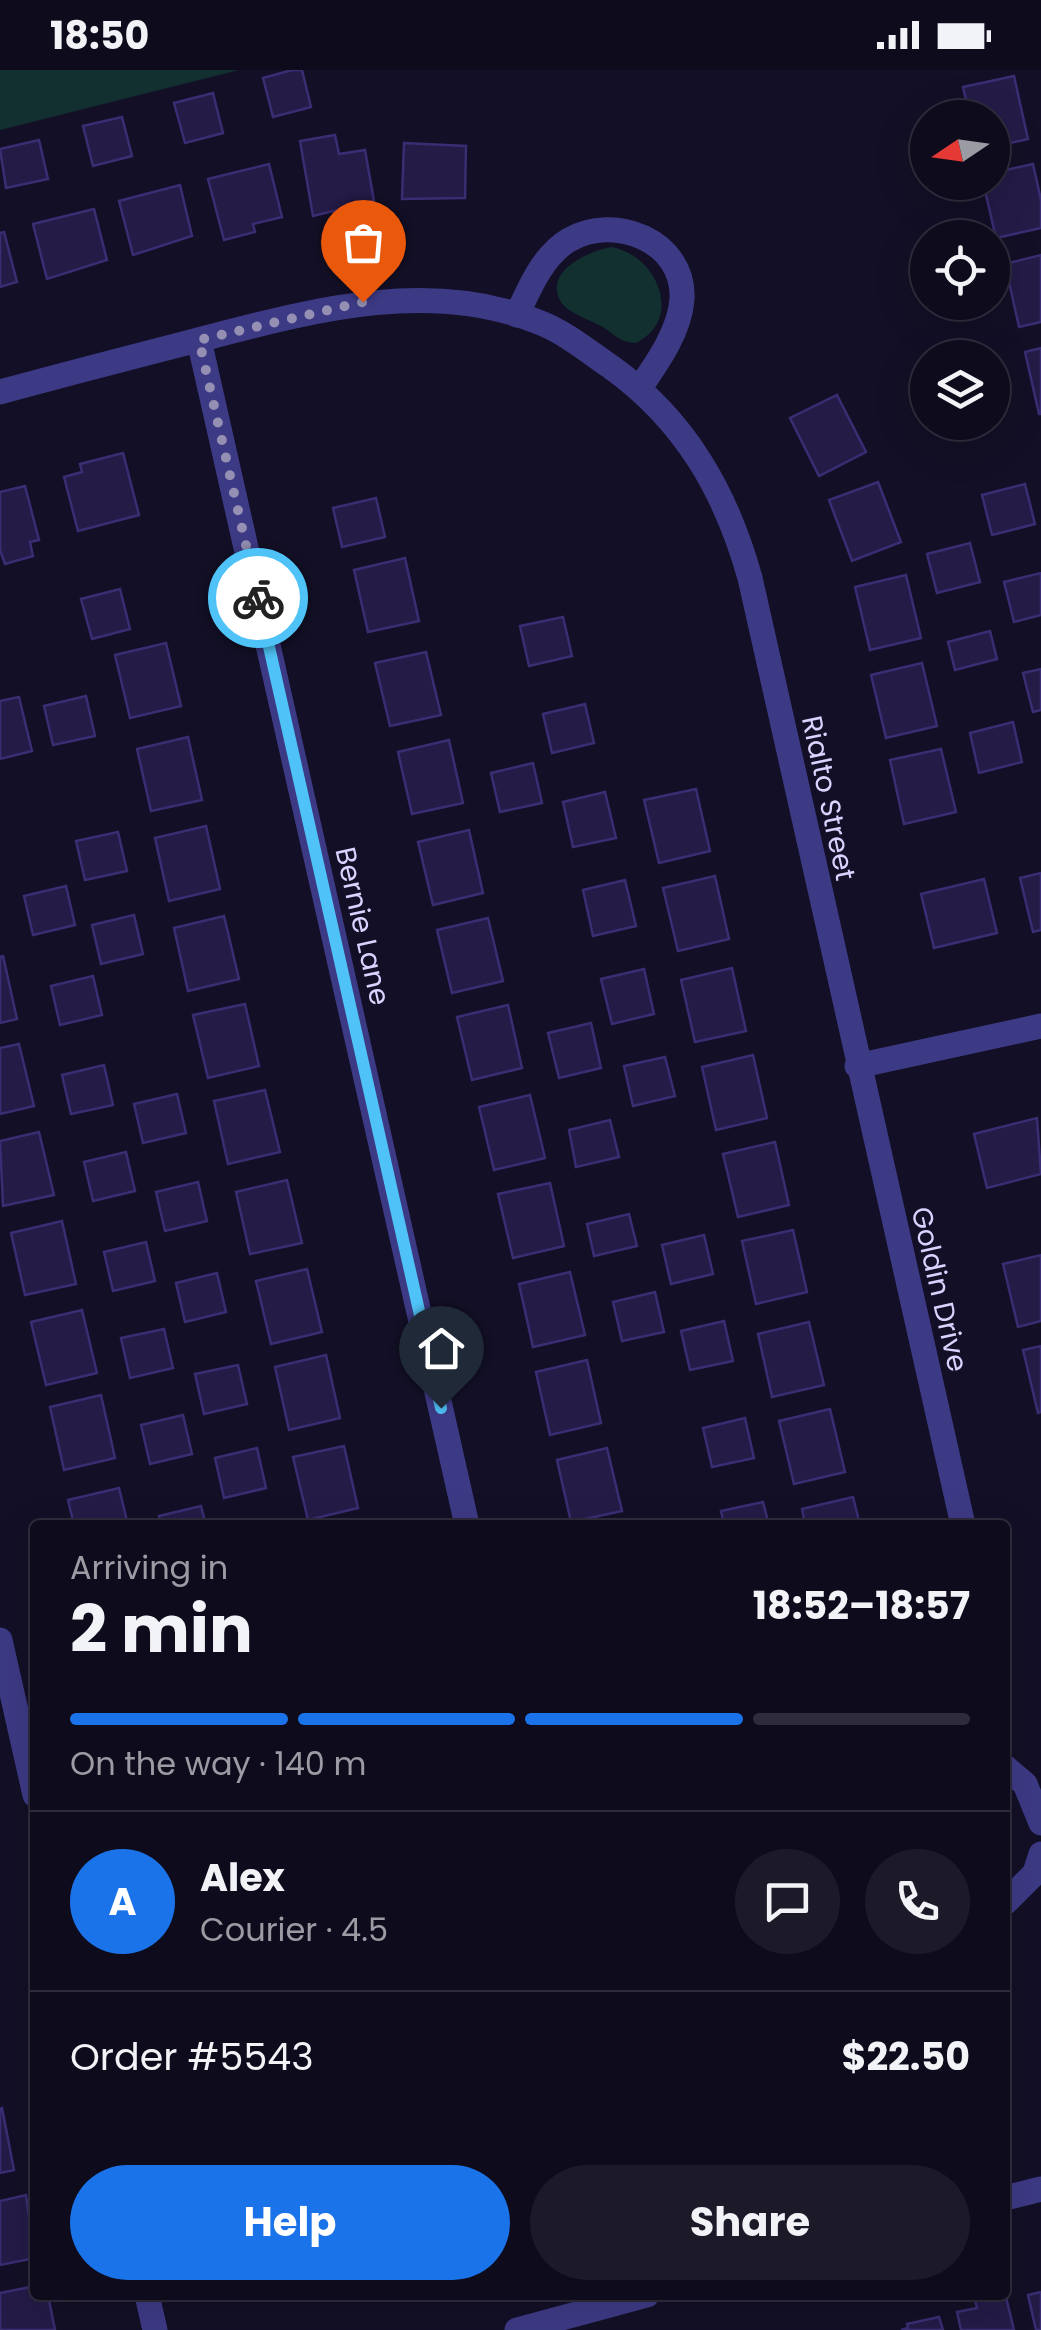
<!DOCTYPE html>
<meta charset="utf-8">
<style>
:root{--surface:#0e0b1c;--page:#1c1929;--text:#f1f3f6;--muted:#9b9ba3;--line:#2e2b3b;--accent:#1a73e8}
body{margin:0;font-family:Poppins,sans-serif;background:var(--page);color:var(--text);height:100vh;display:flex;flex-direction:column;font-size:38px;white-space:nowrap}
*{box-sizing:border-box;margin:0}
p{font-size:32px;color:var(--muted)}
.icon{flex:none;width:55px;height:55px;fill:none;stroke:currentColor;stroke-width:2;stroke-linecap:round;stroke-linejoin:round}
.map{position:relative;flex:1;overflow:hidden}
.details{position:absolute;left:30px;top:1450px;width:980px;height:780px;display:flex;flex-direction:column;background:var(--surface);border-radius:10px;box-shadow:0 10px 40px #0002,0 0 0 2px var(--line)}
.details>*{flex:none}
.needle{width:65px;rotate:257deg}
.controls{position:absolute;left:910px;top:30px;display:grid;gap:20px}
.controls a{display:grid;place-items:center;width:100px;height:100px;border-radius:50%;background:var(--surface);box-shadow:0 10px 40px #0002,0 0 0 2px var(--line);font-size:50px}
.pin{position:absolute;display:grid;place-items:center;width:85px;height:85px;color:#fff;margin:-102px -42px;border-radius:50% 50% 50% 0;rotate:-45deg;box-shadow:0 0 10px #0007}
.pin .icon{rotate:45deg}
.courier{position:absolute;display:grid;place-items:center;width:100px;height:100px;margin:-50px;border:8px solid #4fc3f7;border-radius:50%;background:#fff;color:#222;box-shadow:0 2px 12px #0007}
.overview em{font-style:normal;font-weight:700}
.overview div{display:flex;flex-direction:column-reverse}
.overview{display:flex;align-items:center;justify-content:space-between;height:170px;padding:0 40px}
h1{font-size:65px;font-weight:700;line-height:75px}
.bar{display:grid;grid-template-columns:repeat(4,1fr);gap:15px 10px;align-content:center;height:120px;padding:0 40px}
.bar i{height:12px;border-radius:8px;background:var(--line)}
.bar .on{background:var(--accent)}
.bar p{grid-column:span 4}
.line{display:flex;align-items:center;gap:25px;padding:0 40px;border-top:2px solid var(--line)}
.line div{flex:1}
.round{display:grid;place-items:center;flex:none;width:105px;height:105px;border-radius:52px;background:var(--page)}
.action{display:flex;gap:20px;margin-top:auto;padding:20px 40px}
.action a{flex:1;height:115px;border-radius:60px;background:var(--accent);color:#fff;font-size:40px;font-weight:700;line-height:115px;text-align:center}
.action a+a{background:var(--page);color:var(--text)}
.status{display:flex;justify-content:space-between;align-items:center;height:70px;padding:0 50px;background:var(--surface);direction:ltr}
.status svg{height:28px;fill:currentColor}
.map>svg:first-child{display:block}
.green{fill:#12302f}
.building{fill:#241b47;stroke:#3b2d73;stroke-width:2.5}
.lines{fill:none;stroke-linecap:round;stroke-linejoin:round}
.minor{stroke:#3d3a85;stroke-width:25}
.done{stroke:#948fb3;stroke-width:10;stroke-dasharray:0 18}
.route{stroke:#4fc3f7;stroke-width:12}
.labels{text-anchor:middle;stroke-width:8;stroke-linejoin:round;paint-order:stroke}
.street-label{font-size:28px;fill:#d9d4ff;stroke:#130f26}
</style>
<div class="status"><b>18:50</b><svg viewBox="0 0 49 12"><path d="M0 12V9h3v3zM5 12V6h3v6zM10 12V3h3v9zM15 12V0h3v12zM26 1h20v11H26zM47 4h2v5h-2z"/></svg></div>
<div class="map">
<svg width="1041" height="2260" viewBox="0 0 1041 2260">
<rect width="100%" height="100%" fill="#130f26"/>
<g class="green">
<polygon points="0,0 239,0 0,60"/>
<path d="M612,177C656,185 685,248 636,273C621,273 614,264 601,256C590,250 568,243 561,232C542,201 591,180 612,177Z"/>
</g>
<g class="building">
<polygon points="292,0 302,0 311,37 273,47 263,8"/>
<polygon points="1014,6 1028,69 992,77 992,48 970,48 963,17"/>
<polygon points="213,23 223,63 185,73 174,33"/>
<polygon points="122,47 132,86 93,96 83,56"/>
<polygon points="335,65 339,84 365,80 374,131 313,146 300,71"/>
<polygon points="39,70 48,109 6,118 0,79"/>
<polygon points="404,73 466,76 465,128 402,129"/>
<polygon points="269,94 282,147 253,154 255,162 224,170 208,109"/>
<polygon points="1033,94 1041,130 1041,158 996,168 983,112 992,112 992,103"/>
<polygon points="180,115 192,166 133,185 119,131"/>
<polygon points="94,139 107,190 47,209 33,154"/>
<polygon points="4,162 17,212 0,217 0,163"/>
<polygon points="1041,185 1041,252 1019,257 1005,194"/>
<polygon points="1041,278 1041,344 1039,344 1025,282"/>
<polygon points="837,325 866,382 819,406 790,348"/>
<polygon points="123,383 139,445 78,461 64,407 82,402 80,394"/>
<polygon points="878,412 901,472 852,491 829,430"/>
<polygon points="1025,414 1035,454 992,465 982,425"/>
<polygon points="25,416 39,470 30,472 33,486 5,494 0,480 0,422"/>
<polygon points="376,428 385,467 342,477 333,438"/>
<polygon points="970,473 980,512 937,523 927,484"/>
<polygon points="405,488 419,551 368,562 354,500"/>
<polygon points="1041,503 1041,545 1014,552 1004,512"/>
<polygon points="906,505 921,568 870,580 855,517"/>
<polygon points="120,519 130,559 92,569 81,529"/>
<polygon points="563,547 572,586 529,596 520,556"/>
<polygon points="990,561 997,589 955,600 948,572"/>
<polygon points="166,573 181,636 130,648 115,585"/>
<polygon points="426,582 441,645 390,656 375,593"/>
<polygon points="922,593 937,656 886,668 871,605"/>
<polygon points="1041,599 1041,640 1033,642 1023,603"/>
<polygon points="86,626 95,666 53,675 44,636"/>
<polygon points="19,627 32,681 0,689 0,631"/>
<polygon points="585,634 594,673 552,683 543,644"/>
<polygon points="1013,652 1022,692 979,703 970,663"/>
<polygon points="188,667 202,730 151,741 137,679"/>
<polygon points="449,670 463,733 412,744 398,682"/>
<polygon points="941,679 956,742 904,754 890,690"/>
<polygon points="533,693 542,733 500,742 491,703"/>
<polygon points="696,719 710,781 659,793 644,730"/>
<polygon points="605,722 616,768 573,777 563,732"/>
<polygon points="206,756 220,819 169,831 155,768"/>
<polygon points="469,760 483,823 433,835 418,772"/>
<polygon points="118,762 127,801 85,810 76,771"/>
<polygon points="1041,803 1041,860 1033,862 1020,808"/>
<polygon points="715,806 729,869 678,881 663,818"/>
<polygon points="984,809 997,863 934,878 921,824"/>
<polygon points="625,810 636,856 593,866 583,820"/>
<polygon points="66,816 75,855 33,865 24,826"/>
<polygon points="134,845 143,884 101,894 92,855"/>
<polygon points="224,846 239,909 188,921 174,858"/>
<polygon points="488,848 503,911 452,923 437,860"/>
<polygon points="3,886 17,949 0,953 0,887"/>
<polygon points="732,898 746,961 695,972 681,910"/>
<polygon points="644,899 654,944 612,954 601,909"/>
<polygon points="93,906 102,945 60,955 51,916"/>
<polygon points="245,934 259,996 208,1008 193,945"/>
<polygon points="508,935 522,998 472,1010 457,947"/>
<polygon points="591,953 601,998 559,1008 548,963"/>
<polygon points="19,974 34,1036 0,1044 0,978"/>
<polygon points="753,985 767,1048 716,1060 702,997"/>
<polygon points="665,987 675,1026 633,1036 624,996"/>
<polygon points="104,995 113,1035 71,1044 62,1005"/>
<polygon points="265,1020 280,1082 228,1094 214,1031"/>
<polygon points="177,1024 186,1063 143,1073 134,1034"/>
<polygon points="530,1025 545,1088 494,1100 479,1037"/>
<polygon points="1037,1048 1041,1104 987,1118 974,1064"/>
<polygon points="610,1050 619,1087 576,1097 569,1060"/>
<polygon points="39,1062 54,1125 3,1136 0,1071"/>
<polygon points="775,1072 789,1135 738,1147 723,1084"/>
<polygon points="126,1082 135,1121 93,1131 84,1092"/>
<polygon points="287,1110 302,1173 250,1184 236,1122"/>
<polygon points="198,1112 207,1151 165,1161 156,1122"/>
<polygon points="550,1113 564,1176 513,1188 498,1124"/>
<polygon points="629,1144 637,1176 594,1186 587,1154"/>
<polygon points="62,1151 76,1214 25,1225 11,1163"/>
<polygon points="793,1160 807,1222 756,1234 742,1171"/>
<polygon points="704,1165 713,1204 671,1214 662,1175"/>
<polygon points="146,1172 155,1211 113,1221 104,1182"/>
<polygon points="1041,1185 1041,1251 1018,1257 1003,1194"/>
<polygon points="307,1199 322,1262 271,1274 256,1211"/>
<polygon points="570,1202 585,1265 533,1277 519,1214"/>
<polygon points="217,1203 226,1242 185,1252 176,1213"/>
<polygon points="655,1222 664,1262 622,1271 613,1232"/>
<polygon points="82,1240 97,1303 46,1315 31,1252"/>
<polygon points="724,1251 733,1291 690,1300 681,1261"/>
<polygon points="809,1252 824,1315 772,1327 758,1264"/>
<polygon points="164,1259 173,1298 130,1308 121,1268"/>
<polygon points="1041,1276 1041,1342 1038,1343 1023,1280"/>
<polygon points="326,1285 340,1348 289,1360 275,1297"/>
<polygon points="587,1290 601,1353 550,1365 536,1302"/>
<polygon points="238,1295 247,1334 204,1344 195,1304"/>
<polygon points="101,1325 115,1388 64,1400 50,1337"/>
<polygon points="830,1339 845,1402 794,1414 779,1351"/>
<polygon points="183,1345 192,1384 150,1394 141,1355"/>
<polygon points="745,1348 754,1388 712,1397 703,1358"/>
<polygon points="344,1376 358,1438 308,1450 293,1387"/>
<polygon points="257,1378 266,1418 224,1428 215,1388"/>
<polygon points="607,1378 622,1441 571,1452 557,1390"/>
<polygon points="119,1418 128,1455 74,1455 68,1430"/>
<polygon points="853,1427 860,1455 805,1455 802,1439"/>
<polygon points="763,1432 769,1455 724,1455 721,1441"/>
<polygon points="201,1436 206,1455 161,1455 159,1446"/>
<polygon points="2,2038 14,2100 0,2103 0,2039"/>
<polygon points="26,2125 35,2188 0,2195 0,2131"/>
<polygon points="35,2216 35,2225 48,2225 55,2260 0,2260 0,2223"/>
<polygon points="1041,2222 1041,2260 1036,2260 1028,2225"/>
<polygon points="1005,2223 1014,2260 961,2260 957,2242 977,2238 975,2230"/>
<polygon points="939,2247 943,2260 901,2260 908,2258 907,2254"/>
</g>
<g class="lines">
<g class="minor">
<path d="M517,245C529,219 543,185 569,170C614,143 685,171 682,229C680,261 657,293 639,319"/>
<polyline points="199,270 467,1455"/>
<path d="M0,322C66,304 132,287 198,270C310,241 429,207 541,253C566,263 589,282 611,297C685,350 726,422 750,508L963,1455"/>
<polyline points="857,996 1041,956"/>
<polyline points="0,1570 35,1725"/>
<polyline points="1005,1697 1025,1714 1041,1753"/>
<polyline points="1005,1833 1035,1803 1041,1784"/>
<polyline points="1005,2128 1041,2119"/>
<polyline points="147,2225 155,2260"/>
<polyline points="517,2260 647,2225"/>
</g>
</g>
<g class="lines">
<polyline class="done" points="258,528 199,270 363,232"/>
<polyline class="route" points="258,528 441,1338"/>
</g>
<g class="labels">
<g class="street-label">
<text transform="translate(829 728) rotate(78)" y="10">Rialto Street</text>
<text transform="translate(363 856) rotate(77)" y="10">Bernie Lane</text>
<text transform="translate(940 1219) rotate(77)" y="10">Goldin Drive</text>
</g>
</g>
</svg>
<div class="controls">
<a><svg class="needle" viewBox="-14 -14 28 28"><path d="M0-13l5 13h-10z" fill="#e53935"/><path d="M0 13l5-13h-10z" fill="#9b9ba3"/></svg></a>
<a><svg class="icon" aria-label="locate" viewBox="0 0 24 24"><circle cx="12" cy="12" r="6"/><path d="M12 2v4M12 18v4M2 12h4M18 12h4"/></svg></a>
<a><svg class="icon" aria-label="layers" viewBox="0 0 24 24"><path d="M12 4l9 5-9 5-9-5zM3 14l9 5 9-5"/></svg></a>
</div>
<div class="pin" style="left:363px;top:232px;background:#ea580c"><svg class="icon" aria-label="bag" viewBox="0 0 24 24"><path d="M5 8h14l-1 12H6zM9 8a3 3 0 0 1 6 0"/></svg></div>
<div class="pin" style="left:441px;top:1338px;background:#1f2937"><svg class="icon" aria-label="home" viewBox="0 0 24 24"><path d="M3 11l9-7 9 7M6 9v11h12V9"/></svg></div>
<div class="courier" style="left:258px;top:528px"><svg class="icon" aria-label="bike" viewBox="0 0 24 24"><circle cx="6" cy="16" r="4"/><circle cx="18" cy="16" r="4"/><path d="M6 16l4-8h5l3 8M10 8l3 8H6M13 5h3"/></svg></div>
<section class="details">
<div class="overview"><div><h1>2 min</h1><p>Arriving in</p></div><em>18:52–18:57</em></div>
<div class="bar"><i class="on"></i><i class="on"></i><i class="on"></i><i></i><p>On the way · 140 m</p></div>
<div class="line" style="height:180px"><b class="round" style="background:var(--accent);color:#fff">A</b><div><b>Alex</b><p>Courier · 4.5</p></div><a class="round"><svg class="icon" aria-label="chat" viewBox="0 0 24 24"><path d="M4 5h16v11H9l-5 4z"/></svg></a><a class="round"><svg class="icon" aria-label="phone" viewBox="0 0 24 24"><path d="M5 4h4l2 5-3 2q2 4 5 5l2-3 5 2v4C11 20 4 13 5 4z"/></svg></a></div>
<div class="line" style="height:130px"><div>Order #5543</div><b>$22.50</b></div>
<div class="action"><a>Help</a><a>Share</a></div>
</section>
</div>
